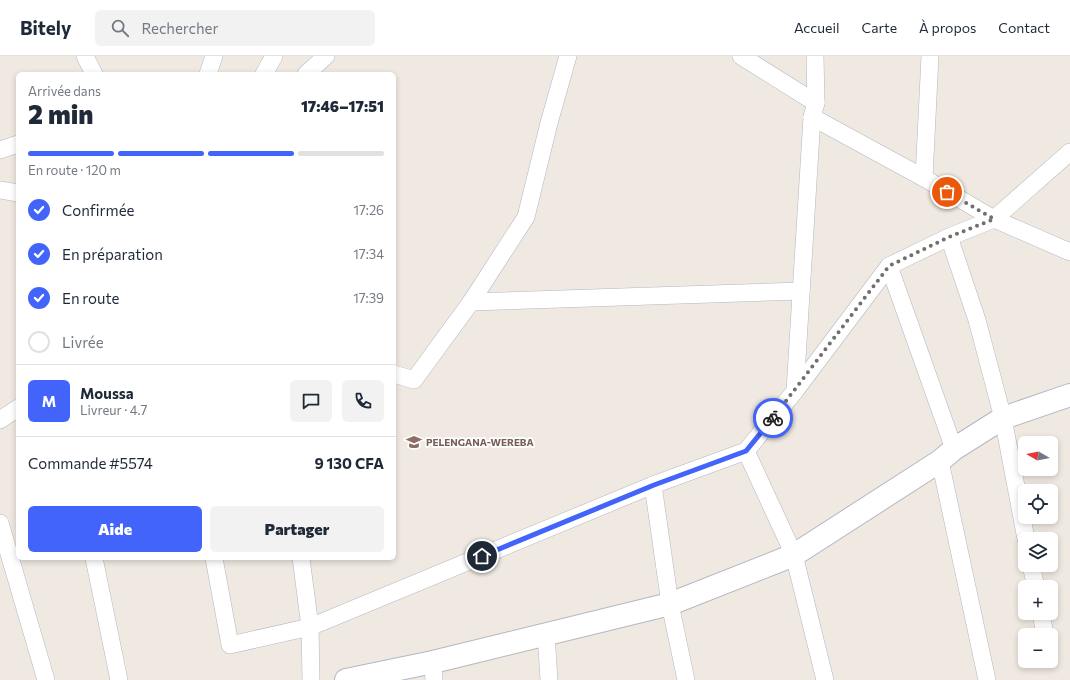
<!DOCTYPE html>
<html lang="fr">
<meta charset="utf-8">
<style>
:root{--surface:#fff;--page:#f2f2f3;--text:#1f2937;--muted:#747a83;--line:#e0e1e3;--accent:#4264fb}
body{margin:0;font-family:Commissioner,sans-serif;background:var(--page);color:var(--text);height:100vh;display:flex;flex-direction:column;font-size:15px;white-space:nowrap}
*{box-sizing:border-box;margin:0}
p{font-size:13px;color:var(--muted)}
.icon{flex:none;width:22px;height:22px;fill:none;stroke:currentColor;stroke-width:2;stroke-linecap:round;stroke-linejoin:round}
.map{position:relative;flex:1;overflow:hidden}
.sheet{position:absolute;left:16px;top:16px;width:380px;height:488px;display:flex;flex-direction:column;background:var(--surface);border-radius:6px;box-shadow:0 2px 6px #0003}
.sheet>*{flex:none}
.needle{width:26px;rotate:279deg}
.controls{position:absolute;left:1018px;top:380px;display:grid;gap:8px}
.controls a{display:grid;place-items:center;width:40px;height:40px;border-radius:6px;background:var(--surface);box-shadow:0 2px 6px #0003;font-size:20px}
.pin{position:absolute;display:grid;place-items:center;width:34px;height:34px;color:#fff;margin:-17px;border:2px solid #fff;border-radius:50%;box-shadow:0 1px 4px #0007}
.courier{position:absolute;display:grid;place-items:center;width:40px;height:40px;margin:-20px;border:3px solid #4264fb;border-radius:50%;background:#fff;color:#222;box-shadow:0 1px 5px #0007}
.head em{font-style:normal;font-weight:800}
.head div{display:flex;flex-direction:column-reverse}
.head{display:flex;align-items:center;justify-content:space-between;height:68px;padding:0 12px}
h1{font-size:26px;font-weight:800;line-height:30px}
.bar{display:grid;grid-template-columns:repeat(4,1fr);gap:6px 4px;align-content:center;height:48px;padding:0 12px}
.bar i{height:5px;border-radius:3px;background:var(--line)}
.bar .active{background:var(--accent)}
.bar p{grid-column:span 4}
.line{display:flex;align-items:center;gap:10px;padding:0 12px;border-top:1px solid var(--line)}
.line div{flex:1}
.round{display:grid;place-items:center;flex:none;width:42px;height:42px;border-radius:6px;background:var(--page)}
ol{padding:0 12px;list-style:none}
li{display:flex;align-items:center;gap:12px;height:44px}
li p{margin-inline-start:auto}
li .icon{padding:4px;border-radius:50%;background:var(--accent);color:#fff;stroke-width:4}
li:last-child{color:var(--muted)}
li i{width:22px;height:22px;border:2px solid var(--line);border-radius:50%}
.primary-button{display:flex;gap:8px;margin-top:auto;padding:8px 12px}
.primary-button a{flex:1;height:46px;border-radius:6px;background:var(--accent);color:#fff;font-size:16px;font-weight:800;line-height:46px;text-align:center}
.primary-button a+a{background:var(--page);color:var(--text)}
header{display:flex;align-items:center;gap:24px;box-sizing:border-box;height:56px;padding:0 20px;background:var(--surface);border-bottom:1px solid var(--line)}
header strong{font-size:19px}
nav{display:flex;gap:22px;margin-inline-start:auto;font-size:14px}
.search{width:280px;height:36px;background:var(--page);display:flex;align-items:center;gap:10px;box-sizing:border-box;padding:0 14px;border-radius:6px;color:var(--muted);font-size:15px}
.map>svg:first-child{display:block}
.lines{fill:none;stroke-linecap:round;stroke-linejoin:round}
.street-casing{stroke:#b4b7c1;stroke-width:18}
.secondary-casing{stroke:#b4b7c1;stroke-width:24}
.street{stroke:#fff;stroke-width:17}
.secondary{stroke:#fff;stroke-width:22}
.done{stroke:#726f6d;stroke-width:4;stroke-dasharray:0 7.2}
.route{stroke:#4264fb;stroke-width:5}
.labels{text-anchor:middle;stroke-width:3.5;stroke-linejoin:round;paint-order:stroke}
.education-label{font-size:10px;font-weight:bold;fill:#785e54;stroke:#fff;text-anchor:start}
</style>
<header>
<strong>Bitely</strong>
<div class="search"><svg class="icon" aria-label="search" viewBox="0 0 24 24"><circle cx="10" cy="10" r="6"/><path d="M15 15l6 6"/></svg>Rechercher</div>
<nav><a>Accueil</a><a>Carte</a><a>À propos</a><a>Contact</a></nav>
</header>
<div class="map">
<svg width="1070" height="624" viewBox="0 0 1070 624">
<rect width="100%" height="100%" fill="#efe9e1"/>
<g class="lines">
<defs>
<g id="street">
<polyline points="85,0 94,18"/>
<polyline points="741,0 816,47 812,61 924,122 994,163 1070,196"/>
<polyline points="815,0 816,47"/>
<polyline points="208,18 214,0"/>
<polyline points="264,18 274,0"/>
<polyline points="306,18 326,0"/>
<polyline points="0,94 18,88"/>
<polyline points="924,122 930,0"/>
<polyline points="0,134 18,137"/>
<polyline points="949,181 977,264 1003,362 1026,483"/>
<polyline points="889,210 954,393"/>
<polyline points="471,246 801,235"/>
<polyline points="394,318 414,324 471,246 526,161 549,67 568,0"/>
<polyline points="795,335 812,61"/>
<polyline points="0,364 18,352"/>
<polyline points="746,395 794,499 825,624"/>
<polyline points="940,405 987,624"/>
<polyline points="653,429 670,548 686,624"/>
<polyline points="0,467 46,624"/>
<polyline points="94,502 119,624"/>
<polyline points="214,502 230,589 310,571 653,429 746,395 795,335 889,210 949,181 994,163 1070,96"/>
<polyline points="301,502 310,571 311,624"/>
<polyline points="1031,509 1036,531"/>
<polyline points="1041,557 1045,579"/>
<polyline points="546,578 549,624"/>
<polyline points="433,606 434,624"/>
</g>
<polyline id="secondary" points="346,624 433,606 670,548 794,499 940,405 954,393 1003,362 1070,339"/>
</defs>
<use href="#street" class="street-casing"/>
<use href="#secondary" class="secondary-casing"/>
<use href="#street" class="street"/>
<use href="#secondary" class="secondary"/>
</g>
<g class="lines">
<polyline class="done" points="773,362 889,210 949,181 994,163 947,136"/>
<polyline class="route" points="482,500 654,429 746,395 773,362"/>
</g>
<defs>
<symbol id="school-bare" viewBox="-9 -9 18 18"><path d="M0-5L7-2L0 1L-7-2ZM-4 1L0 2.5L4 1V4Q0 6-4 4Z" fill="#8d6e63" stroke="#fff" stroke-width="2.5" paint-order="stroke"/></symbol>
</defs>
<g fill-rule="evenodd">
<use href="#school-bare" x="403" y="375" width="22" height="22"/>
</g>
<g class="labels">
<g class="education-label">
<text x="426" y="390">PELENGANA-WEREBA</text>
</g>
</g>
</svg>
<div class="controls">
<a><svg class="needle" viewBox="-14 -14 28 28"><path d="M0-13l5 13h-10z" fill="#e53935"/><path d="M0 13l5-13h-10z" fill="#747a83"/></svg></a>
<a><svg class="icon" aria-label="locate" viewBox="0 0 24 24"><circle cx="12" cy="12" r="6"/><path d="M12 2v4M12 18v4M2 12h4M18 12h4"/></svg></a>
<a><svg class="icon" aria-label="layers" viewBox="0 0 24 24"><path d="M12 4l9 5-9 5-9-5zM3 14l9 5 9-5"/></svg></a>
<a>+</a>
<a>−</a>
</div>
<div class="pin" style="left:947px;top:136px;background:#ea580c"><svg class="icon" aria-label="bag" viewBox="0 0 24 24"><path d="M5 8h14l-1 12H6zM9 8a3 3 0 0 1 6 0"/></svg></div>
<div class="pin" style="left:482px;top:500px;background:#1f2937"><svg class="icon" aria-label="home" viewBox="0 0 24 24"><path d="M3 11l9-7 9 7M6 9v11h12V9"/></svg></div>
<div class="courier" style="left:773px;top:362px"><svg class="icon" aria-label="bike" viewBox="0 0 24 24"><circle cx="6" cy="16" r="4"/><circle cx="18" cy="16" r="4"/><path d="M6 16l4-8h5l3 8M10 8l3 8H6M13 5h3"/></svg></div>
<section class="sheet">
<div class="head"><div><h1>2 min</h1><p>Arrivée dans</p></div><em>17:46–17:51</em></div>
<div class="bar"><i class="active"></i><i class="active"></i><i class="active"></i><i></i><p>En route · 120 m</p></div>
<ol>
<li><svg class="icon" aria-label="check" viewBox="0 0 24 24"><path d="M5 12l5 5 9-10"/></svg>Confirmée<p>17:26</p></li>
<li><svg class="icon" aria-label="check" viewBox="0 0 24 24"><path d="M5 12l5 5 9-10"/></svg>En préparation<p>17:34</p></li>
<li><svg class="icon" aria-label="check" viewBox="0 0 24 24"><path d="M5 12l5 5 9-10"/></svg>En route<p>17:39</p></li>
<li><i></i>Livrée</li>
</ol>
<div class="line" style="height:72px"><b class="round" style="background:var(--accent);color:#fff">M</b><div><b>Moussa</b><p>Livreur · 4.7</p></div><a class="round"><svg class="icon" aria-label="chat" viewBox="0 0 24 24"><path d="M4 5h16v11H9l-5 4z"/></svg></a><a class="round"><svg class="icon" aria-label="phone" viewBox="0 0 24 24"><path d="M5 4h4l2 5-3 2q2 4 5 5l2-3 5 2v4C11 20 4 13 5 4z"/></svg></a></div>
<div class="line" style="height:52px"><div>Commande #5574</div><b>9 130 CFA</b></div>
<div class="primary-button"><a>Aide</a><a>Partager</a></div>
</section>
</div>
